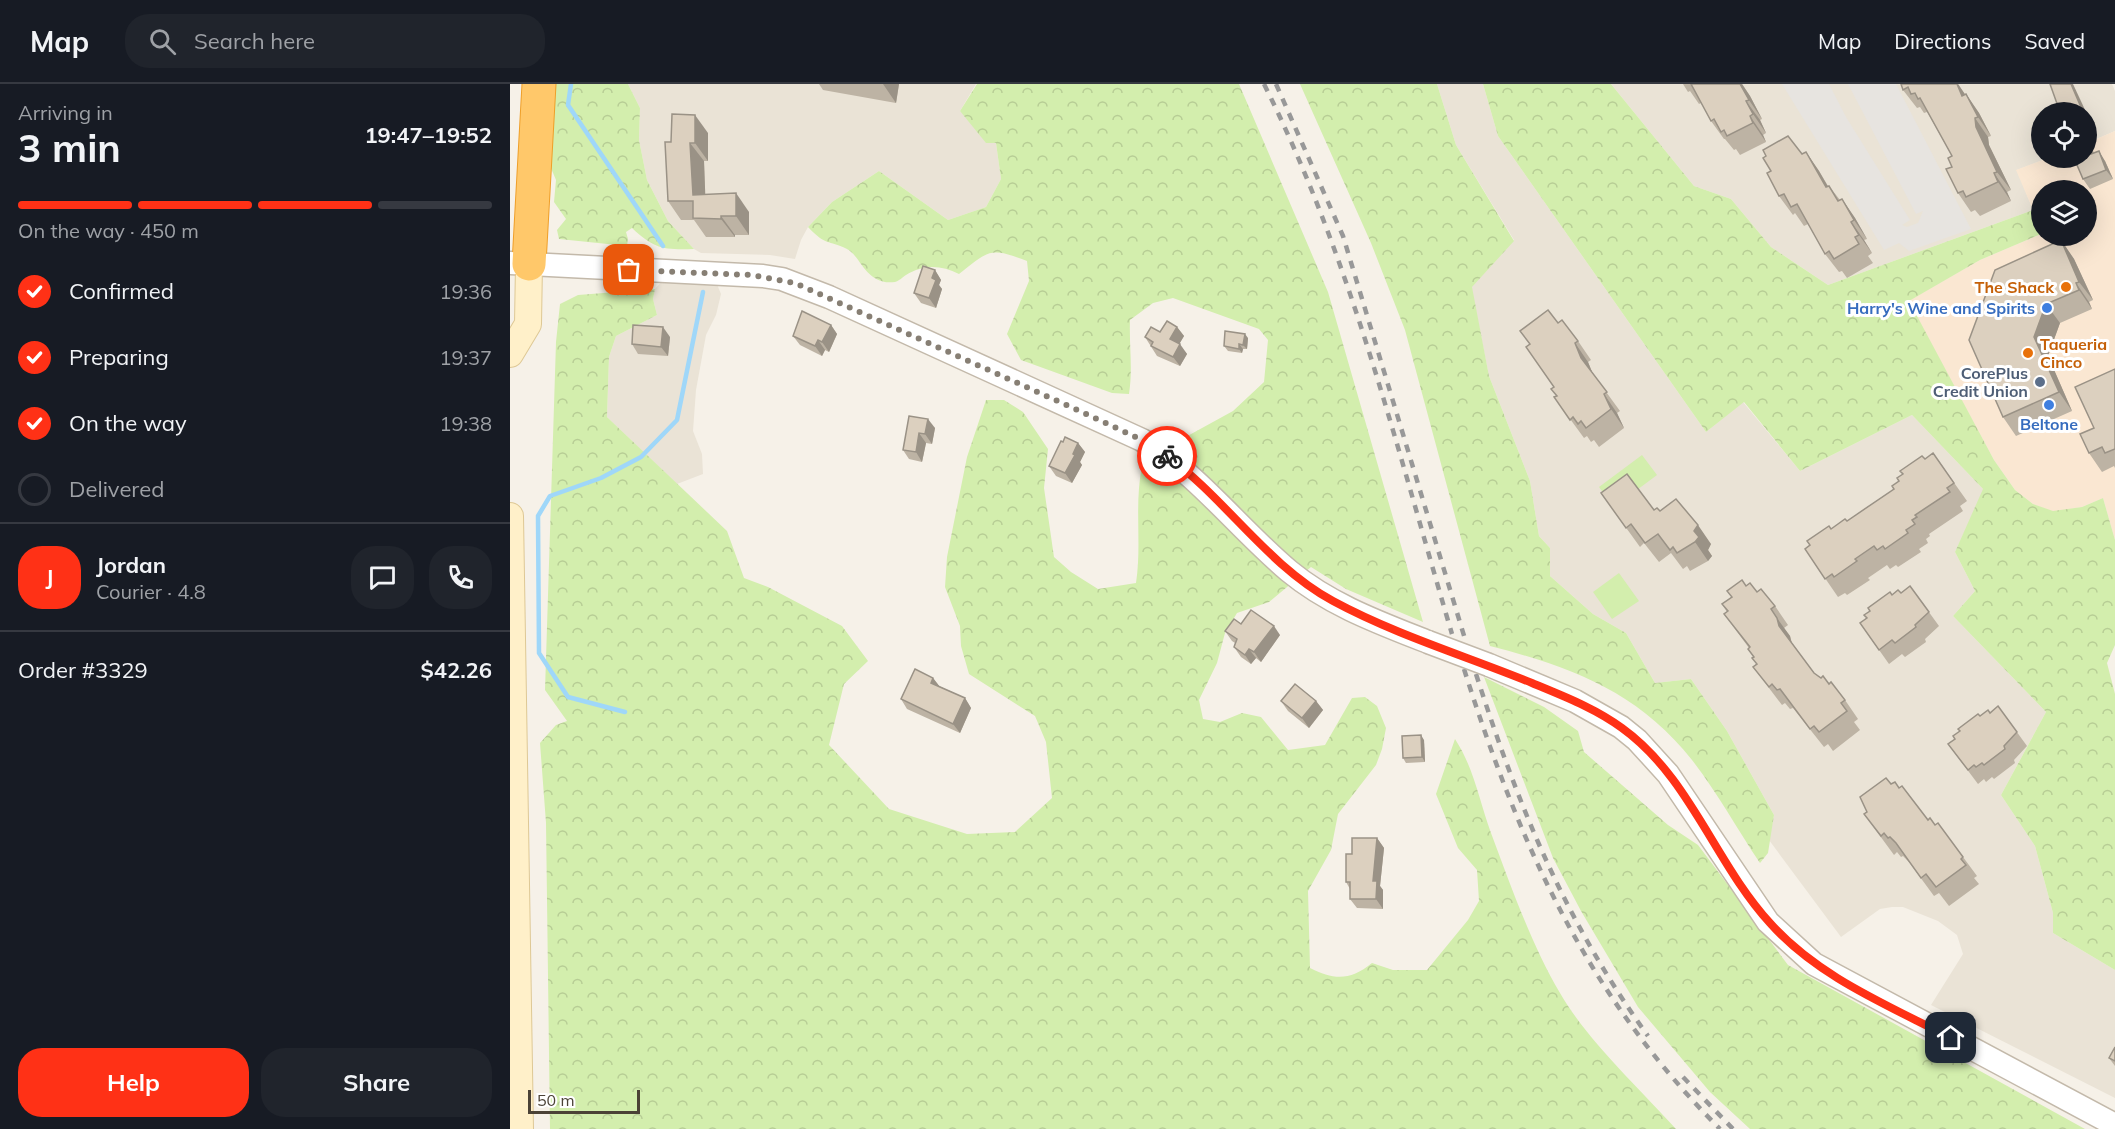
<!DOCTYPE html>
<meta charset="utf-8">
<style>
:root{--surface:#171b24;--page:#20242c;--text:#f1f3f6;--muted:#9ea1a6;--line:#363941;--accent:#ff3116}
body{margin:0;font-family:Mulish,sans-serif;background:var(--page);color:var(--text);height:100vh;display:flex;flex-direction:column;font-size:22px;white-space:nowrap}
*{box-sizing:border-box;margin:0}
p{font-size:20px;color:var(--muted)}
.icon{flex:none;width:33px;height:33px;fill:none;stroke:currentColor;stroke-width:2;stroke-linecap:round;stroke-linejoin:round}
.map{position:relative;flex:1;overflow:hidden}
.sheet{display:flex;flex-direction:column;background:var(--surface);width:510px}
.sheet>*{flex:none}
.tools{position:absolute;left:1521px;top:18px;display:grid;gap:12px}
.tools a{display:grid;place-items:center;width:66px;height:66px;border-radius:50%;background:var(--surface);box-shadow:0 6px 24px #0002;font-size:30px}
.scale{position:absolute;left:18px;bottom:15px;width:112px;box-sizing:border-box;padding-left:6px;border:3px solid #4b4236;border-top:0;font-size:16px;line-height:21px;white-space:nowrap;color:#4b4236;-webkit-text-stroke:4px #fff;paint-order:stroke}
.pin{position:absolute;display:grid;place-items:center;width:51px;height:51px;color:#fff;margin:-26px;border-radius:12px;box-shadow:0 3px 9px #0006}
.courier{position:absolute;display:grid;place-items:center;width:60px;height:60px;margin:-30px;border:4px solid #ff3116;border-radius:50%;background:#fff;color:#222;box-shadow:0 2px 8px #0007}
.headline em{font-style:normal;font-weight:700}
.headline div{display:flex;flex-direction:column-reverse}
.headline{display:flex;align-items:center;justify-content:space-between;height:102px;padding:0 18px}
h1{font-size:39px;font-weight:700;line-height:45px}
.bar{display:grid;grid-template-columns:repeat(4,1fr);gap:9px 6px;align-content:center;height:72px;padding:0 18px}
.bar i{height:8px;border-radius:4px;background:var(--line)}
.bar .on{background:var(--accent)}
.bar p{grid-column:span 4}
.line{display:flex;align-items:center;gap:15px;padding:0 18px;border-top:2px solid var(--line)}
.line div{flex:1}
.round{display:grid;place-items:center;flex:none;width:63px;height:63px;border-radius:24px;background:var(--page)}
ol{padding:0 18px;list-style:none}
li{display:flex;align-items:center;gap:18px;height:66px}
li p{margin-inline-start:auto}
li .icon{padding:6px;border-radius:50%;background:var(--accent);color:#fff;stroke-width:4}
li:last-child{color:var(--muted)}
li i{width:33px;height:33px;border:3px solid var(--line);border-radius:50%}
.cta{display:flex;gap:12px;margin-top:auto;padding:12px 18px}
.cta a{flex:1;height:69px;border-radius:24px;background:var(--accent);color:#fff;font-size:24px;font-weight:700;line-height:69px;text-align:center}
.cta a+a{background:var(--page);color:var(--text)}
header{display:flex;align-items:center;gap:36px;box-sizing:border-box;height:84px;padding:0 30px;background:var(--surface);border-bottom:2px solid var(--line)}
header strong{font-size:28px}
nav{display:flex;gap:33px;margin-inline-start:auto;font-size:21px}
.search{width:420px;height:54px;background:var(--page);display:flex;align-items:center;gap:15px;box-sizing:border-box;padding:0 21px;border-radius:24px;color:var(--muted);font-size:22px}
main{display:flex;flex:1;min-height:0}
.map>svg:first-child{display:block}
.residential{fill:#eae3d6}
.commercial{fill:#fae7d2}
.grass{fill:#d3eead}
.forest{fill:url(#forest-crowns)}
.parking{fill:#e7e4e0}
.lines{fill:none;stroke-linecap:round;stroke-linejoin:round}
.stream{stroke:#9fd7f9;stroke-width:4.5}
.tertiary-casing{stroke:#c3b9aa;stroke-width:25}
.secondary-casing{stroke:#dec895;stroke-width:28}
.motorway-casing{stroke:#ef9f29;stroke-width:35}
.tertiary{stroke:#fff;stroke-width:22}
.secondary{stroke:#fff0c9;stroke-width:26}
.motorway{stroke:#ffc86a;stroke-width:33}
.rail{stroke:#989898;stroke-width:4.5;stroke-dasharray:8 8;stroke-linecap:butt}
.tertiary-bridge-casing{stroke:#c3b9aa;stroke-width:25;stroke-linecap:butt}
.tertiary-bridge{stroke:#fff;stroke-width:22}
.wall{fill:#bdb3a4}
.shaded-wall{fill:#9a9286}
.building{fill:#dcd0bf;stroke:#9a9286;stroke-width:1.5}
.done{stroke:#877f74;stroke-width:6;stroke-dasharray:0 10.8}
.route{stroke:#ff3116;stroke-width:8}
.food-dot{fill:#e8710a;stroke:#fff;stroke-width:2}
.shop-dot{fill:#3f7fe0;stroke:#fff;stroke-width:2}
.service-dot{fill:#5c6f8a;stroke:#fff;stroke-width:2}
.labels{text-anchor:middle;stroke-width:6;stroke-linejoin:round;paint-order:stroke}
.food-label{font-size:16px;font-weight:bold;fill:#c56008;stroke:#fff;text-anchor:end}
.shop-label{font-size:16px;font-weight:bold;fill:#366cbe;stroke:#fff;text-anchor:end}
.service-label{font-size:16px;font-weight:bold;fill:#4e5e75;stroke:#fff;text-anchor:end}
</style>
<header>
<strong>Map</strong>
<div class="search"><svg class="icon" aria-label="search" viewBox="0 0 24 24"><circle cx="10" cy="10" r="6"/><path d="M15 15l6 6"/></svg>Search here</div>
<nav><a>Map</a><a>Directions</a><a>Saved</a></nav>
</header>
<main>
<section class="sheet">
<div class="headline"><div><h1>3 min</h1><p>Arriving in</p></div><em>19:47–19:52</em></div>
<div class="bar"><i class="on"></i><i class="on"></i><i class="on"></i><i></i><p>On the way · 450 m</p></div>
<ol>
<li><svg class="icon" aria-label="check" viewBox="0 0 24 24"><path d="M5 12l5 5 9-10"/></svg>Confirmed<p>19:36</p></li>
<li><svg class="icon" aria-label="check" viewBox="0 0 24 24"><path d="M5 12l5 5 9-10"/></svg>Preparing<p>19:37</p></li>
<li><svg class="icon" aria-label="check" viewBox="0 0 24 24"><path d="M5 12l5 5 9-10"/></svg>On the way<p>19:38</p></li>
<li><i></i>Delivered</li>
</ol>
<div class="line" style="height:108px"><b class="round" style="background:var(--accent);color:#fff">J</b><div><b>Jordan</b><p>Courier · 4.8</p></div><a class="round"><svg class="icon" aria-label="chat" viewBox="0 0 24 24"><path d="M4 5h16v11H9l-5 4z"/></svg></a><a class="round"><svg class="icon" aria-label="phone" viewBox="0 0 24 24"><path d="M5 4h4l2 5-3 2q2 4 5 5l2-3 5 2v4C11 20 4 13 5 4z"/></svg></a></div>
<div class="line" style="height:78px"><div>Order #3329</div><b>$42.26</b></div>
<div class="cta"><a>Help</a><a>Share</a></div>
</section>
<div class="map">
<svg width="1605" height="1045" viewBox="0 0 1605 1045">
<defs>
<pattern id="forest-crowns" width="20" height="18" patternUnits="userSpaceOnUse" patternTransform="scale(1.5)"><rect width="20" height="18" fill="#d3eead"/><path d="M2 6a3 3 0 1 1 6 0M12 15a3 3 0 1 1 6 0" fill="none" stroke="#b7cd95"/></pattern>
</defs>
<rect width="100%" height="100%" fill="#f6f1e8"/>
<g class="residential">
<polygon points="118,0 466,0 450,27 486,59 491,95 476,123 438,136 369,87 322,118 298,143 291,156 285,175 260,171 191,169 184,165 158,137 137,96 129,56 130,24"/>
<polygon points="927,0 973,0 988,52 1196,348 1233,318 1290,387 1402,331 1474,406 1445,468 1465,507 1443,532 1536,628 1491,711 1525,762 1543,829 1543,849 1605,886 1605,1014 1421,921 1453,870 1447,851 1428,837 1393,823 1382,823 1370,825 1331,853 1259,756 1264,731 1217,647 1181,595 1145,599 1116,549 1083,530 1040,492 1040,464 1029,452 1020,397 979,292 961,202 1004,156 946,61"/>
<polygon points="1101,0 1602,0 1605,7 1605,47 1577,59 1576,28 1532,28 1532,74 1538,74 1507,86 1523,126 1318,201 1261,163 1221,115 1184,102"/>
<polygon points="152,197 206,198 211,210 206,231 196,251 186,306 183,347 192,370 193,390 167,400 97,333 99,273 106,252 147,231 143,215 145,205"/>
</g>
<polygon class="commercial" points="1605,47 1605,456 1593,414 1572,423 1543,428 1523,420 1505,406 1484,376 1398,217 1470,176 1531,150 1576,152 1577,130 1580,129 1577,128 1576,106 1532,106 1531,127 1523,126 1506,86 1538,74 1576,74 1577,59"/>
<g class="grass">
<polygon points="1132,371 1147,391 1104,423 1089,403"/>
<polygon points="1109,489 1129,517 1102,535 1083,508"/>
</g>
<g class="forest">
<path d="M45,0H118L130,24L129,56L137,96L158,137L184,165C154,166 144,165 122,144L116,148L118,155L117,162L49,155L47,146L56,135L44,118L46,96L38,77Z"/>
<path d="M467,0H729L818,208L913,538L836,505L801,483L759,518L727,529L715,549L707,579L689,616L693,635L710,638L732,629L751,633L778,666L815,661L842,614L855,613L867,622L876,644L872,665L866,681L828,730L821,766L798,807L800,884C824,896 840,897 862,879L883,886H917L958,836L969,817L967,786L948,764L926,710L945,655C964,684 969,716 981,749C1000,800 1022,862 1050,909C1077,956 1129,1004 1166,1045H40L36,739L30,659L46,641L57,637L35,606L46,258L50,220L68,211L145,205L143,215L147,231L106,252L99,273L97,333L217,447L234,494L258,503L332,542L358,577L334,600L319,661L379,725L457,750L505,748L542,714L536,658L525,632L459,590L451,562L450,542L435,503L437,473L457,373L476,316H494L513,328L538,365L534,404L544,473L561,488L588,505L626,499C632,460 624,422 632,382L672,355L723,327L754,298L758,256L749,245L663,214L643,219L620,236C619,261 623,285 619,310L602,309L511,276L497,250L519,197L517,177C480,163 479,166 449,190C431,181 414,180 396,191C393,193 389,197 385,198C356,202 351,172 337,165C317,155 317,163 298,143L322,118L369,87L438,136L476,123L491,95L486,59H476L450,27Z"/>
<path d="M790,0H927L946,61L1004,157L962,203L979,292L1020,397L1029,452L1040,464V492L1083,530L1116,549L1145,599L1181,595L1217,647L1264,731L1258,769L1250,779C1227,745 1207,708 1182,676C1128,608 1062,583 980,562L895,246L861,159Z"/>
<polygon points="973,0 1101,0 1184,102 1221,115 1261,163 1318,201 1523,126 1531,127 1531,150 1470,176 1399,217 1484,376 1505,406 1523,420 1543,427 1572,423 1593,414 1605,456 1605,561 1597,579 1605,610 1605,886 1543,849 1543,829 1525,762 1491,711 1536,628 1443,532 1465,507 1445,468 1473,405 1402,331 1290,387 1234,318 1196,348 988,52"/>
<polygon points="974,593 1034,623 1068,647 1074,668 1158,741 1188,761 1278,881 1575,1045 1240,1045 1200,1008 1128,923 1071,827 1043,774"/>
</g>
<polygon class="parking" points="1272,0 1319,0 1336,33 1400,136 1392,141 1397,143 1408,139 1413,127 1406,130 1338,0 1386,0 1461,145 1399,167 1389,159 1374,166"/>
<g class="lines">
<g class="stream">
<polyline points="61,0 58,21 153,162"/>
<polyline points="115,628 58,613 29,569 28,432 40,412 91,394 131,373 167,336 193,208"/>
</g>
<defs>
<g id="tertiary">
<path d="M0,179L253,192L272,195L319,213L632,356C689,391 728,444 779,487C820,521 870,539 918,558"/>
<polyline points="979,581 1065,617 1111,643 1127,656 1158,690 1258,838 1304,880 1605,1041"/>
</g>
<g id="secondary">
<polyline points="0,270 18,240 19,180"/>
<polyline points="0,432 10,1045"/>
</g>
<polyline id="motorway" points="19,180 29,0"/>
</defs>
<use href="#tertiary" class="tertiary-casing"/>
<use href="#secondary" class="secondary-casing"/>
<use href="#motorway" class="motorway-casing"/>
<use href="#tertiary" class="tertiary"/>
<use href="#secondary" class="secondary"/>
<use href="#motorway" class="motorway"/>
<g class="rail">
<path d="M754,0C841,174 887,365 942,550"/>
<polyline points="766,0 833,152 955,555"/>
<path d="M954,585C1010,762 1077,912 1210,1045"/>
<path d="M966,590C1009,724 1055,837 1138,952"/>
<polyline points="1173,993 1223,1045"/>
</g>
<defs>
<polyline id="tertiary-bridge" points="918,558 979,581"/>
</defs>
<use href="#tertiary-bridge" class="tertiary-bridge-casing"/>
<use href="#tertiary-bridge" class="tertiary-bridge"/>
</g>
<g class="wall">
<polygon points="309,0 389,0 386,19 313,6"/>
<polygon points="1173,0 1232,0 1240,12 1252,35 1250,36 1256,49 1253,51 1256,58 1230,71 1226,65 1224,66 1215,55 1214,55 1201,37 1191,19 1189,20 1180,7 1178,8"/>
<polygon points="1391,0 1448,0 1455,11 1456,10 1469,29 1481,52 1478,53 1479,61 1501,106 1497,108 1501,117 1470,132 1465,126 1461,128 1448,109 1442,83 1442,72 1420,33 1417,28 1414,29 1410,23 1407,24 1393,6"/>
<polygon points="1576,30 1585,50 1577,53 1584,69 1595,77 1603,95 1580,105 1573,95 1576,74"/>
<polygon points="198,49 198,77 194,77 195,110 239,128 239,151 225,151 225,153 196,153 184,136 171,136 158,117 161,58"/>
<polygon points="1296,68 1309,87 1318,102 1319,102 1330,116 1332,115 1345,134 1357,155 1354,156 1362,169 1358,172 1363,179 1337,194 1332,187 1329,188 1315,170 1298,140 1294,142 1285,129 1283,131 1269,112 1292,70"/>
<polygon points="1551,156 1564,175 1583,216 1579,218 1582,225 1550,239 1538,272 1562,327 1506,352 1493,333"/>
<polygon points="425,186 431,196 429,201 432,205 426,224 411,219 404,209"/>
<polygon points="1048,239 1068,257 1081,276 1078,278 1083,290 1110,327 1107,329 1114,344 1089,363 1084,356 1081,358 1077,352 1074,354 1044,313 1046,312 1044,303 1020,260 1010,247"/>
<polygon points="321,241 327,250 319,268 315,266 312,272 290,261 283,252"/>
<polygon points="667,243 674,252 669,260 677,270 670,282 647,272 635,253"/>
<polygon points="160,253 158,272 128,270 122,260"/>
<polygon points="738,254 737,265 733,265 732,269 718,267 714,262"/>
<polygon points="1605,285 1605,384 1604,382 1592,388 1579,369 1584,344"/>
<polygon points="399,332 425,344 422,360 416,359 412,378 399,375 393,366"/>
<polygon points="553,358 568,359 575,368 570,378 572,381 562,399 546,392 539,382"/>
<polygon points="1423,369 1457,417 1450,422 1453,427 1419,450 1420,452 1416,455 1418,459 1409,465 1411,468 1388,483 1386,481 1380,485 1377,481 1358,494 1360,496 1337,511 1335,509 1328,513 1295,465 1321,445 1337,437 1384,405 1389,397 1415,375"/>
<polygon points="1091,409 1150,427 1201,460 1198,466 1202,472 1198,477 1180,487 1177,482 1173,485 1161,469 1149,478 1134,459 1130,463"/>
<polygon points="1236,502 1247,508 1265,522 1278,541 1274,544 1280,552 1282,559 1304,589 1319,600 1335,616 1348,635 1344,638 1350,646 1323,667 1318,660 1314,663 1283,624 1280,625 1275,619 1272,621 1243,583 1246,580 1244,573 1239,564 1214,530 1217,528 1212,520"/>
<polygon points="1400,502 1429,542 1415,555 1416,558 1395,573 1392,570 1379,580 1350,539 1356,534 1382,511 1391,509"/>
<polygon points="731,540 770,551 751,578 746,574 741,580 731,573 724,563 725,559 722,557 715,547"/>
<polygon points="423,594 429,602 455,614 461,624 450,649 397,625 391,615"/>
<polygon points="771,617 806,617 813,626 799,644 778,627"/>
<polygon points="1488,622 1517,662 1504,676 1505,679 1484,695 1482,693 1476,698 1474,695 1468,700 1438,660 1445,655 1470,632 1480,629"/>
<polygon points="914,656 915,678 896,679 893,674"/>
<polygon points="1381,700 1389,704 1418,736 1425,741 1453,773 1467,792 1464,794 1469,800 1439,822 1429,809 1424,812 1399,778 1393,772 1391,773 1387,768 1384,771 1354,730"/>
<polygon points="867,754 874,764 870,802 873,806 873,825 847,824 840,815 840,805 836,798 842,770"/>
<polygon points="1605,963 1605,982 1599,974"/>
</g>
<g class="shaded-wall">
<polygon points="373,0 389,0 386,19"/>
<polygon points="1228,0 1232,0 1240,12 1252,35"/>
<polygon points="1447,0 1448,0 1459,16 1452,12"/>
<polygon points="1561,0 1563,0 1576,28 1573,28"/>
<polygon points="1456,10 1469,29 1481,52 1468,33"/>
<polygon points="1236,17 1250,36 1256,49 1243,30"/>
<polygon points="1576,30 1585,50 1576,35"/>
<polygon points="185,31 198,49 198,77 185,59"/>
<polygon points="1240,32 1253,51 1256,58 1243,39"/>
<polygon points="1465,34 1478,53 1479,61 1501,106 1487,88 1466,43"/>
<polygon points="1576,53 1588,80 1581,70 1576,59"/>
<polygon points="180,59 194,77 196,130 183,111"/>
<polygon points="1589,67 1595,77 1603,95 1596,86"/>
<polygon points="1296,68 1309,87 1329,122 1316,103"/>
<polygon points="1484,89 1497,108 1501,117 1488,98"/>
<polygon points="226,109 239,128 239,151 226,132"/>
<polygon points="1332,115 1345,134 1357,155 1344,136"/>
<polygon points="211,132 225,151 225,153 211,135"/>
<polygon points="1341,138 1354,156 1362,169 1349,151"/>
<polygon points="1551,156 1564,175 1583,216 1569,198"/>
<polygon points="425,186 431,196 429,201 432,205 426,224 419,214 422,194"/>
<polygon points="1566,199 1579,218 1582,225 1569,206"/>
<polygon points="1536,220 1550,239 1538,272 1562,327 1549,308 1524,253"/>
<polygon points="321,241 327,250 319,268 312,258"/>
<polygon points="153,243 160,253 158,272 151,263"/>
<polygon points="667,243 674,252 667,264 660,255"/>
<polygon points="735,250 738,254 737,265 733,261"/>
<polygon points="308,256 315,266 312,272 305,262"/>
<polygon points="1065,259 1078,278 1084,293 1071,274"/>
<polygon points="670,260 677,270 670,282 663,273"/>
<polygon points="729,260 733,265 732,269 729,265"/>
<polygon points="1094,310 1107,329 1114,344 1101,325"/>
<polygon points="418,335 425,344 422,360 415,350"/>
<polygon points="409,349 416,359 412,378 406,368"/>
<polygon points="568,359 575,368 570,378 572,381 562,399 555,389"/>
<polygon points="1188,441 1201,460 1198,466 1202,472 1198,477 1185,458 1184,447"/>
<polygon points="1267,534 1280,552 1282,561 1269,542"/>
<polygon points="764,542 770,551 751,578 744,568"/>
<polygon points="739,565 746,574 741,580 735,571"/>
<polygon points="423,594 430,603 421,599"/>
<polygon points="455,614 461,624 450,649 443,640"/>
<polygon points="806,617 813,626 799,644 792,634"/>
<polygon points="911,651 914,656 915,678 912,673"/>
<polygon points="867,754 874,764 870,802 873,806 873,825 866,815 863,797"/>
</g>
<g class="building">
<polygon points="1181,0 1230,0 1239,16 1236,17 1243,30 1240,32 1243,39 1217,52 1214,46 1211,48 1204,35 1201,37"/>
<polygon points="1391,0 1447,0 1452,12 1456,10 1468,33 1465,34 1466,43 1487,88 1484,89 1488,98 1456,113 1453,107 1448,109 1436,85 1442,83 1438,74 1442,72 1410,14 1408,15 1405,9 1401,10 1398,3 1393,6"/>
<polygon points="1540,0 1561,0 1573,28 1550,28"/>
<polygon points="162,30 185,31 185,59 180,59 183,111 226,109 226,132 211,132 211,135 183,134 183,117 158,117 155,58 161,58"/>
<polygon points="1278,52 1292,70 1296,68 1316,103 1319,102 1328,117 1332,115 1344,136 1341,138 1349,151 1345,153 1349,160 1324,175 1319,167 1315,170 1287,120 1281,123 1274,110 1269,112 1257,89 1261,87 1253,74 1256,72 1253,66"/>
<polygon points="1576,59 1581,70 1589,67 1596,86 1573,95 1564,74 1576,74"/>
<polygon points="1551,156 1569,198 1566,199 1569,206 1536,220 1524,253 1549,308 1493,333 1459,256 1485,186"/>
<polygon points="413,182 425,186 422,194 426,196 419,214 404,209"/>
<polygon points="1038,226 1048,239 1052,236 1068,257 1065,259 1071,274 1097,308 1094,310 1101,325 1076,344 1071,337 1068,340 1063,333 1060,336 1044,313 1047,312 1041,305 1044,303 1016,263 1020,260 1010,247"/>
<polygon points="292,227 321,241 312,258 308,256 305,262 283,252"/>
<polygon points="657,237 667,243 660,255 670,260 663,273 641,262 643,258 635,253 641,243 650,248"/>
<polygon points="123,241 153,243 151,263 122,260"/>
<polygon points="715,247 735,250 733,261 729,260 729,265 714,262"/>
<polygon points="1605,285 1605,365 1595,369 1592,363 1579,369 1570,350 1584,344 1565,303"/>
<polygon points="399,332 418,335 415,350 409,349 406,368 393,366"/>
<polygon points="555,353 568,359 563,370 565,371 555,389 539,382 551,357 553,358"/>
<polygon points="1423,369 1444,399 1437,404 1440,408 1405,431 1407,433 1402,436 1405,440 1396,446 1398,449 1375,465 1373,462 1367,466 1364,462 1345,475 1347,477 1324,493 1322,490 1315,495 1295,465 1300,461 1297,457 1319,442 1321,445 1335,435 1337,437 1384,405 1382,402 1389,397 1387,394 1393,390 1390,387 1412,372 1415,375"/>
<polygon points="1117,390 1144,426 1147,424 1150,427 1166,415 1188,441 1184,447 1189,453 1185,458 1167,469 1163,463 1160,466 1148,450 1135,459 1121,440 1116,444 1091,409"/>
<polygon points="1232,496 1236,502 1240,499 1247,508 1251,505 1265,522 1261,525 1267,534 1269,542 1304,589 1311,594 1313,592 1319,600 1321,598 1335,616 1331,619 1337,627 1309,648 1304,642 1300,645 1270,605 1267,606 1262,600 1259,603 1243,583 1247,580 1242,574 1244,573 1238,565 1240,563 1214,530 1218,527 1212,520 1222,513 1217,507"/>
<polygon points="1400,502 1419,528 1405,541 1406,543 1385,559 1382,556 1369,566 1350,539 1357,534 1354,531 1360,527 1358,524 1380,508 1382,511 1388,506 1391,509"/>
<polygon points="741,526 764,542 744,568 739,565 735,571 724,563 727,555 715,547 724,535 731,540"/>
<polygon points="405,585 423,594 421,599 455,614 443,640 391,615"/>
<polygon points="785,600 806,617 792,634 771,617"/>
<polygon points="1488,622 1507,648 1494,662 1495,665 1474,681 1472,679 1466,683 1464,681 1458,686 1438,660 1445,655 1443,652 1450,647 1448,645 1468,630 1470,632 1478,626 1480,629"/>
<polygon points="911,651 912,673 893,674 892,652"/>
<polygon points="1376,694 1381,700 1385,698 1389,704 1392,702 1418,736 1420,734 1425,741 1428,739 1453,773 1451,775 1456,781 1426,803 1416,790 1411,794 1386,759 1380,753 1378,754 1374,749 1371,752 1354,730 1357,728 1350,713"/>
<polygon points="842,754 867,754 863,797 867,797 866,815 840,815 840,798 836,798 836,770 842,770"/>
<polygon points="1605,963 1605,977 1599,974"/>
</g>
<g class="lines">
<polyline class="done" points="119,186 241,191 285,199 572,328 632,356 657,372"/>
<path class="route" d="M657,372C716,415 757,481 823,517C886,551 956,572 1022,599C1053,612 1085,624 1112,644C1180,693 1205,779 1260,839C1308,893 1378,921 1441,954"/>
</g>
<g class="food-dot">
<circle cx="1556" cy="203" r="6"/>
<circle cx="1518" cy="269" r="6"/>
</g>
<g class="shop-dot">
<circle cx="1537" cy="224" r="6"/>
<circle cx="1539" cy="321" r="6"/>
</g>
<circle class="service-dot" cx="1530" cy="298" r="6"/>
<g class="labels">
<g class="food-label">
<text x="1544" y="209">The Shack</text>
<text x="1530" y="266" text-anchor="start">Taqueria<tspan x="1530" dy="18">Cinco</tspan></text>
</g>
<g class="shop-label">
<text x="1525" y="230">Harry's Wine and Spirits</text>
<text x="1539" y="346" text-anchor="middle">Beltone</text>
</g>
<g class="service-label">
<text x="1518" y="295">CorePlus<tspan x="1518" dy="18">Credit Union</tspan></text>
</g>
</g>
</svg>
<div class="tools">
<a><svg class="icon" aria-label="locate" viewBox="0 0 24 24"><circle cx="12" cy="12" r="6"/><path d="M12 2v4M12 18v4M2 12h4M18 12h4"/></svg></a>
<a><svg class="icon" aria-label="layers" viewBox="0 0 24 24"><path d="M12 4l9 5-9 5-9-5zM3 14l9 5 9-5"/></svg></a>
</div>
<div class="scale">50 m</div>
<div class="pin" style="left:119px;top:186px;background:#ea580c"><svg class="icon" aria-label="bag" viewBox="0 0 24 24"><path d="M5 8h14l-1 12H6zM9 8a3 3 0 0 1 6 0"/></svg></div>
<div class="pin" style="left:1441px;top:954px;background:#1f2937"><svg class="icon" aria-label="home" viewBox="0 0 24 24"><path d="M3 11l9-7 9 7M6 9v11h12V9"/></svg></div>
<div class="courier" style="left:657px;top:372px"><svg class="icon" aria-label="bike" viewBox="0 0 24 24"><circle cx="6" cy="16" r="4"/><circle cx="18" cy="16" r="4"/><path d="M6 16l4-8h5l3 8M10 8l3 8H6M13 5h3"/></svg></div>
</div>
</main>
